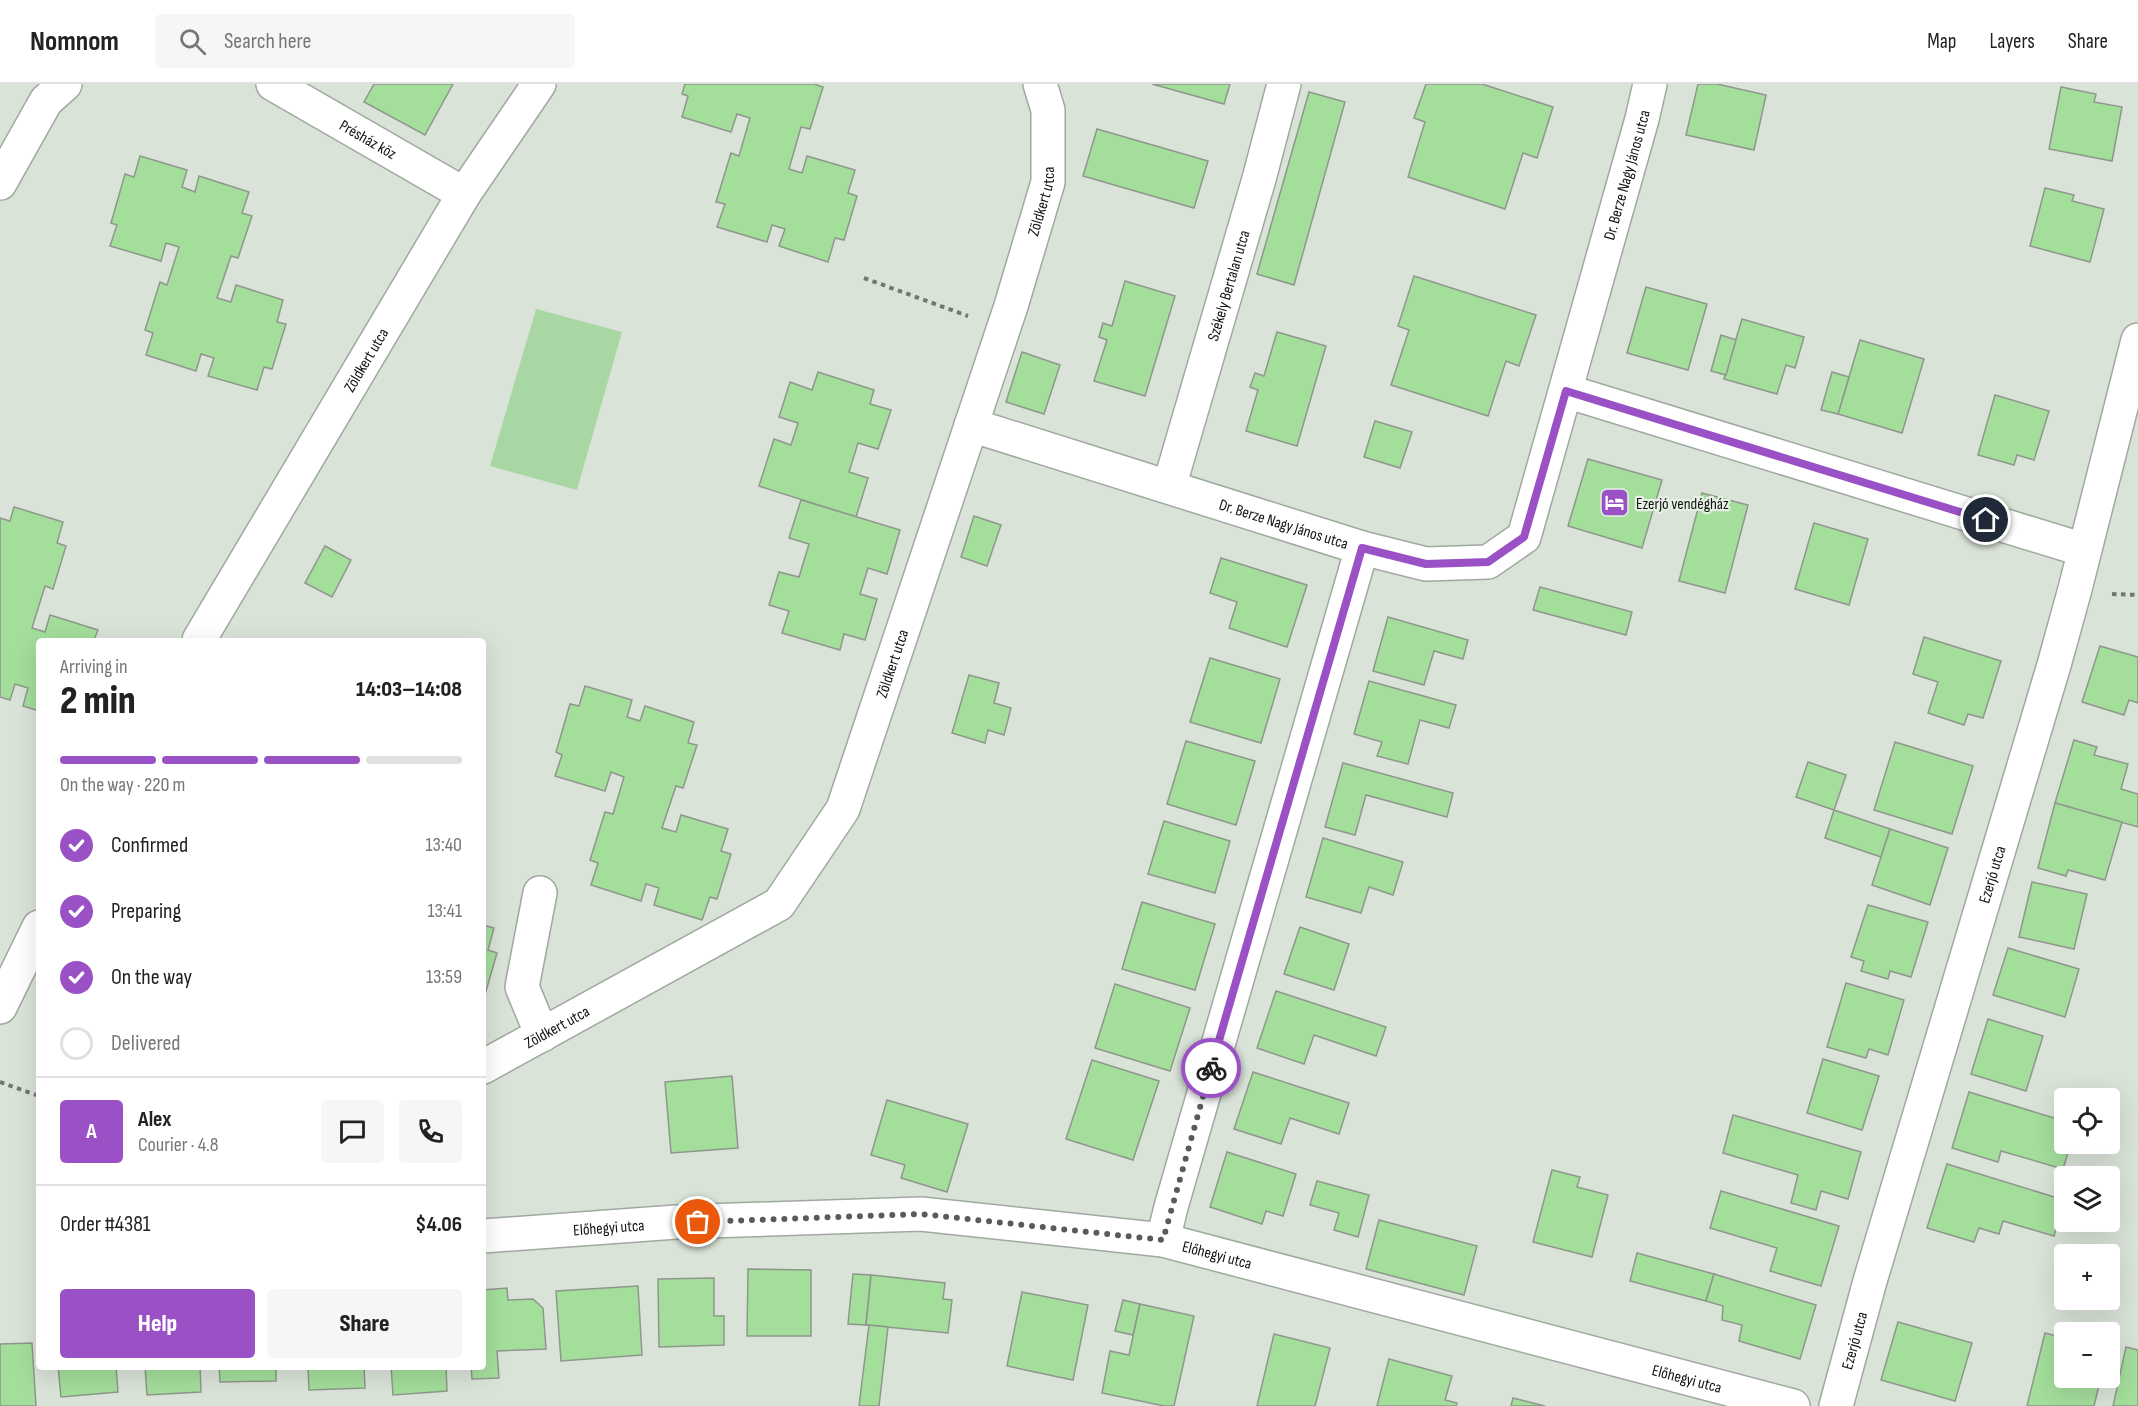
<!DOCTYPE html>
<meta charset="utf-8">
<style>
:root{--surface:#fff;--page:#f6f6f6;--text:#222;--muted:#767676;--line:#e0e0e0;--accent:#9951c5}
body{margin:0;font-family:"Sofia Sans Condensed",sans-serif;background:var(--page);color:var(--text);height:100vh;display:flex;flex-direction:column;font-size:22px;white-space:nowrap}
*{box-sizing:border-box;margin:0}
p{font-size:20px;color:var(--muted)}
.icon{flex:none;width:33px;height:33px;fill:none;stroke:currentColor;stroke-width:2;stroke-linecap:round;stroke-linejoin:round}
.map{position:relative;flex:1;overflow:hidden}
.drawer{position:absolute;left:36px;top:554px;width:450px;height:732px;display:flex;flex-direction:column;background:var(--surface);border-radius:6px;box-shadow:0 6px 24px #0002}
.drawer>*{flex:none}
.fabs{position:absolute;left:2054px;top:1004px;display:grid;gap:12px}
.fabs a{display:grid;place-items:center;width:66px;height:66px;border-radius:6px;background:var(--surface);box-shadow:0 6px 24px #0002;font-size:30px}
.pin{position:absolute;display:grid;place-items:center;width:51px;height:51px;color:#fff;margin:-26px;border:3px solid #fff;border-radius:50%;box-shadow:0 2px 6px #0007}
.courier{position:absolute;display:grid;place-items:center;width:60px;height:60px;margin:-30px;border:4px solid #9951c5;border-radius:50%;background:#fff;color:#222;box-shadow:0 2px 8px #0007}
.overview em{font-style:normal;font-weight:800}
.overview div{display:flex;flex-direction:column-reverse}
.overview{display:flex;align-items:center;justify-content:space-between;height:102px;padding:0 24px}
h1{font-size:39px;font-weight:800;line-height:45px}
.bar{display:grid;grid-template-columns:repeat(4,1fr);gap:9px 6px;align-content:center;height:72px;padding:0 24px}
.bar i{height:8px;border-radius:4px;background:var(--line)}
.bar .selected{background:var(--accent)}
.bar p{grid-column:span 4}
.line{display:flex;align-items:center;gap:15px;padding:0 24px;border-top:2px solid var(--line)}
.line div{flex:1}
.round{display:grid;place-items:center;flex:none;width:63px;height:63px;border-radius:6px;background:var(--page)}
ol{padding:0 24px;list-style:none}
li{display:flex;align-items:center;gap:18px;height:66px}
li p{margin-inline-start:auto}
li .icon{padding:6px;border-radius:50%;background:var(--accent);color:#fff;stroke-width:4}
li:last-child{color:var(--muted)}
li i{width:33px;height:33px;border:3px solid var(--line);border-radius:50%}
.action{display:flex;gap:12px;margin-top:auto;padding:12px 24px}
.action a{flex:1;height:69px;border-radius:6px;background:var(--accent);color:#fff;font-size:24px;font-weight:800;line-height:69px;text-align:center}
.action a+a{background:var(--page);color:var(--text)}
header{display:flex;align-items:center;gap:36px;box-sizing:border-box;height:84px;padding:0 30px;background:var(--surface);border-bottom:2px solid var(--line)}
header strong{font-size:28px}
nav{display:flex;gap:33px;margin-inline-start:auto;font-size:21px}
.search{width:420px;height:54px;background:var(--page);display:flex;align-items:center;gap:15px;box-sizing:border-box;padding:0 21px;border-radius:6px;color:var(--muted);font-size:22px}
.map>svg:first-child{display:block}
.green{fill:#a9d7a3}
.building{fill:#a3de9b;stroke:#8f978d;stroke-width:1.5}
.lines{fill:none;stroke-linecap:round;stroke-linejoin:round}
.minor-casing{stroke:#a0a99f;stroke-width:36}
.path{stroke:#717770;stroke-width:4;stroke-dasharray:4.5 4.5;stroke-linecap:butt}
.minor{stroke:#fff;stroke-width:33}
.done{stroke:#575c56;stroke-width:6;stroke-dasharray:0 10.8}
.route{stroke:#9951c5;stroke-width:8}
.labels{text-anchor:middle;stroke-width:4.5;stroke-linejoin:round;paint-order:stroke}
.street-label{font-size:16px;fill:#101310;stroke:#e7f0e5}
.poi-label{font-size:16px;fill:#101310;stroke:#e7f0e5;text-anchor:start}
</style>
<header>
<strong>Nomnom</strong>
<div class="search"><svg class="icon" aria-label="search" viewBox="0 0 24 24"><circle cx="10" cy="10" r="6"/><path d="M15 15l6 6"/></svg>Search here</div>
<nav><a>Map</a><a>Layers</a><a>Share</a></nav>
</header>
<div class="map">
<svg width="2138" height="1322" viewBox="0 0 2138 1322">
<rect width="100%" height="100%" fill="#dae3d8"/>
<polygon class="green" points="536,225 622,248 577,406 490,382"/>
<g class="building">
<polygon points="374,0 453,0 425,51 364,18"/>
<polygon points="685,0 814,0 823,3 810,45 801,43 789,85 802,89 807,72 855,86 848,109 857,112 844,156 835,154 828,178 779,162 785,145 772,141 767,158 717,143 725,120 716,118 731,69 739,72 750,34 737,30 731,48 682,33 688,12 682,10"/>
<polygon points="1152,0 1230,0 1224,20"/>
<polygon points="1426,0 1482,0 1553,23 1537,74 1523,69 1505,125 1408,93 1425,38 1414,34"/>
<polygon points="1698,0 1717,0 1766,11 1754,66 1686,51"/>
<polygon points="2061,3 2096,10 2094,18 2122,23 2112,77 2049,65"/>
<polygon points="1309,8 1345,18 1294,201 1257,190"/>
<polygon points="1097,45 1208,77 1194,124 1083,92"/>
<polygon points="140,72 187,86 182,103 195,108 199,92 249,108 242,129 252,132 238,174 231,172 217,214 231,218 236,201 283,216 277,238 286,240 272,285 264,283 257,306 208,292 214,274 201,270 196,287 146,271 153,249 145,246 160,198 167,201 179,163 166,159 161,177 110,162 117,141 111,139 125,90 134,93"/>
<polygon points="2045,104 2074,111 2072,117 2104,125 2090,178 2030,162"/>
<polygon points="1414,192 1536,231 1519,282 1506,277 1488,332 1391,301 1409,246 1398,242"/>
<polygon points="1125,197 1175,212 1145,312 1094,297 1107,256 1099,253 1103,239 1112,242"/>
<polygon points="1646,203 1707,220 1688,286 1627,269"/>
<polygon points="1742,235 1804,253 1795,284 1786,281 1777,310 1724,295"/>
<polygon points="1277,248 1326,262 1297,362 1246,347 1258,306 1250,303 1255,289 1264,292"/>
<polygon points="1721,251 1736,256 1726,291 1711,287"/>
<polygon points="1860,256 1924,275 1902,349 1838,330"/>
<polygon points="1022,268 1060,281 1044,330 1006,318"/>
<polygon points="818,288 874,306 870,320 891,326 878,365 858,359 849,388 868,394 856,433 759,402 774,355 791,361 798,339 779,333 790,298 812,306"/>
<polygon points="1832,288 1849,293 1838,330 1821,326"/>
<polygon points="1995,311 2049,327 2034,376 2017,371 2014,381 1978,371"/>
<polygon points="1375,337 1412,348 1400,384 1364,373"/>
<polygon points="1588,375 1662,396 1642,464 1568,442"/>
<polygon points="1702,409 1748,421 1725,509 1679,497"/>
<polygon points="801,416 900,446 887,490 868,484 860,510 877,515 865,556 844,550 840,566 782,549 789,527 769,521 779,488 799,493 809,460 789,454"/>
<polygon points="14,423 63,438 57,459 66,462 53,505 45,502 32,544 45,548 50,531 98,546 94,556 39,556 39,627 23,622 28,604 15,600 10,616 0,613 0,434 10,437"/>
<polygon points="974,432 1001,441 987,482 961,473"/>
<polygon points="1814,439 1868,455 1849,521 1795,505"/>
<polygon points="325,462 351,476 332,513 305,499"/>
<polygon points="1221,474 1307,501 1287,563 1229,544 1237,518 1210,509"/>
<polygon points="1540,503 1632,528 1626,551 1533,526"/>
<polygon points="1388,533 1468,556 1463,575 1434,567 1424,601 1373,587"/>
<polygon points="1924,553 2001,577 1983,634 1968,630 1964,641 1928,629 1938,598 1913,590"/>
<polygon points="2100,562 2138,573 2138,619 2129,616 2124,631 2082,618"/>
<polygon points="1210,574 1280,595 1261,659 1190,638"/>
<polygon points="969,591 999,599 994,619 1011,624 1004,651 988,646 985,659 952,649"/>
<polygon points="1369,597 1456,621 1449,644 1420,636 1408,680 1377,672 1382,658 1354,650"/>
<polygon points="585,602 632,616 627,633 640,637 645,622 694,638 688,659 697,661 683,704 676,702 662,744 676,748 681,731 728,745 721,767 731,770 717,815 710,813 702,836 654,821 659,804 646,800 641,817 591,801 598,779 590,776 605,728 613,730 624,693 611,688 605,707 555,692 562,671 556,668 570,620 579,622"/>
<polygon points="2074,656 2097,663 2094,671 2128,680 2121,705 2138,710 2138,743 2055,719"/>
<polygon points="1186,657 1255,677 1236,741 1167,720"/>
<polygon points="1895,658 1973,682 1952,750 1874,726"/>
<polygon points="1808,678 1846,691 1834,726 1796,713"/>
<polygon points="1343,679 1453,709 1447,733 1366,711 1355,751 1325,743"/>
<polygon points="2055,719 2122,738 2105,796 2068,786 2066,792 2038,784"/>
<polygon points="1834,726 1890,745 1881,773 1825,754"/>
<polygon points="1164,737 1230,757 1215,809 1148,790"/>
<polygon points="1890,745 1948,764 1930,821 1872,801"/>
<polygon points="1323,754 1403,778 1393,811 1369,803 1361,829 1306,813"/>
<polygon points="2032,798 2087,810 2074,865 2019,853"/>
<polygon points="1142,818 1215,840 1195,906 1122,885"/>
<polygon points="1868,821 1928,838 1911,893 1890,887 1888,895 1861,887 1864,877 1851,873"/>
<polygon points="483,841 494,844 488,866 497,869 484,914"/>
<polygon points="1300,843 1349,860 1334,906 1284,890"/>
<polygon points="2008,864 2079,885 2065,933 1993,911"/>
<polygon points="1846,899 1904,916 1888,971 1869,965 1866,974 1827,963"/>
<polygon points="1115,900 1190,924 1170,987 1095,964"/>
<polygon points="1276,907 1386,943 1376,972 1314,951 1304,980 1257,964"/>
<polygon points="1988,935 2043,952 2026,1007 1971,990"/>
<polygon points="1823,975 1879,992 1862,1046 1807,1029"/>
<polygon points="1092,976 1159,997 1133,1076 1066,1055"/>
<polygon points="1253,988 1349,1019 1339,1050 1290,1034 1281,1060 1234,1045"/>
<polygon points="732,992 738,1064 671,1069 665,998"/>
<polygon points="1969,1008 2064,1037 2064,1059 2071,1059 2063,1085 2001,1067 1998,1078 1952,1064"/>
<polygon points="887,1016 968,1040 947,1108 901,1094 905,1081 871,1071"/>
<polygon points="1733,1031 1861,1068 1848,1115 1821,1107 1816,1126 1791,1119 1798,1091 1723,1069"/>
<polygon points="1227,1068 1296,1090 1283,1132 1266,1127 1262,1140 1210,1123"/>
<polygon points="1947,1080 2064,1116 2054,1152 2003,1137 1999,1150 1979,1144 1974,1158 1927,1144"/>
<polygon points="1552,1086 1580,1093 1577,1103 1608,1111 1592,1173 1533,1158"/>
<polygon points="1317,1097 1369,1111 1358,1153 1334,1146 1339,1129 1310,1121"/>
<polygon points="1721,1107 1839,1142 1821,1202 1770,1187 1777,1164 1710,1144"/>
<polygon points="1379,1136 1477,1162 1464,1211 1366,1185"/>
<polygon points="1637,1169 1714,1190 1706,1217 1630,1197"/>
<polygon points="748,1185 811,1186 811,1252 747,1252"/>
<polygon points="853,1190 871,1191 866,1241 848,1240"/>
<polygon points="1714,1190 1816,1221 1800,1275 1739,1257 1742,1241 1722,1236 1723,1222 1706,1217"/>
<polygon points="871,1191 945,1199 943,1215 952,1216 948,1249 866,1241"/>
<polygon points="714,1194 714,1232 724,1232 724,1261 659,1263 658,1195"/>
<polygon points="638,1202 642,1271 561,1277 556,1207"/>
<polygon points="507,1204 508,1216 533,1215 543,1224 546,1265 497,1267 499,1294 472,1295 471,1282 483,1282 483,1206"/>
<polygon points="1022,1208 1088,1221 1073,1296 1007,1282"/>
<polygon points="1123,1216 1140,1220 1133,1251 1115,1247"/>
<polygon points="1140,1220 1194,1232 1174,1322 1164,1322 1102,1309 1110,1267 1129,1271"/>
<polygon points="1898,1238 1972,1259 1955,1317 1881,1296"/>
<polygon points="869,1241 888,1243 879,1322 859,1322"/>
<polygon points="2045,1249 2064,1254 2064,1293 2101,1293 2094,1322 2027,1322"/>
<polygon points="1274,1250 1330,1264 1315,1322 1257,1322"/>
<polygon points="32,1259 36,1322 0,1322 0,1260"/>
<polygon points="2126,1263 2138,1266 2138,1322 2113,1322"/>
<polygon points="1389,1275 1452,1292 1445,1316 1457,1319 1456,1322 1377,1322"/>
<polygon points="58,1282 116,1282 118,1308 61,1313"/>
<polygon points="145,1282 200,1282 201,1308 147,1311"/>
<polygon points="219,1282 276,1282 276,1297 220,1298"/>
<polygon points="308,1282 364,1282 365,1304 309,1306"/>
<polygon points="391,1282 446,1282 447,1307 393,1311"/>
<polygon points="1513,1314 1545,1322 1511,1322"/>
</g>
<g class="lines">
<defs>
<g id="minor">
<path id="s1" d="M273,0L464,110"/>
<polyline points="0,99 46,17 65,0"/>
<polyline points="1566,307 2084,466"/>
<path id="s2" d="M971,341L1362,464L1426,480L1488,478L1524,453L1642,35L1650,0"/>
<path id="s3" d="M1169,403L1259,95L1284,0"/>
<path id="s4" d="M199,556L464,110L539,0"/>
<polyline points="540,809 522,903 542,951"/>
<polyline points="0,923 39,843"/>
<path id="s5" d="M483,983L779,820L843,725L1011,222L1048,98V26L1040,0"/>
<path id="s6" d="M483,1152L676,1138L921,1130L1163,1156L1793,1322"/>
<polyline points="1163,1156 1171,1123 1362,464"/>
<path id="s7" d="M1836,1322L1870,1197L2054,581L2075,505L2138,256"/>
</g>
</defs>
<use href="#minor" class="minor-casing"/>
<g class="path">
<polyline points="864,194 968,232"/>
<polyline points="2112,510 2138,511"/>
<polyline points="0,998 39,1012"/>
</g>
<use href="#minor" class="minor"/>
</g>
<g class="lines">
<polyline class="done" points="698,1138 921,1130 1163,1156 1211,984"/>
<polyline class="route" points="1211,984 1362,464 1426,480 1488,478 1524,453 1566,307 1986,436"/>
</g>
<defs>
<symbol id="hotel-square" viewBox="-11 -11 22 22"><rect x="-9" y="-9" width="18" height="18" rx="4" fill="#9951c5" stroke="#e7f0e5"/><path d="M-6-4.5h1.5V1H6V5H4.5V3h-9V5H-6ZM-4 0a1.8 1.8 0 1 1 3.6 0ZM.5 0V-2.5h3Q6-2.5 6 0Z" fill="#fff"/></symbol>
</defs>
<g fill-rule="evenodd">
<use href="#hotel-square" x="1598" y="402" width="33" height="33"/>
</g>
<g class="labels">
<g class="street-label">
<text dy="6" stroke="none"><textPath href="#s1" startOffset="110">Présház köz</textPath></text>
<text dy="6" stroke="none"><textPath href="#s2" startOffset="958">Dr. Berze Nagy János utca</textPath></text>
<text dy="6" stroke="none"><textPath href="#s5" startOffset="1092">Zöldkert utca</textPath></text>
<text dy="6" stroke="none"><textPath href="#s3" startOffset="210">Székely Bertalan utca</textPath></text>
<text dy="6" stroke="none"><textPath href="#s4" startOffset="326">Zöldkert utca</textPath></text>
<text dy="6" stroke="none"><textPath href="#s2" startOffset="328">Dr. Berze Nagy János utca</textPath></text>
<text dy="6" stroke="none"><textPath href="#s5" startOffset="606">Zöldkert utca</textPath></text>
<text dy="6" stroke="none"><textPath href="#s7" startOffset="554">Ezerjó utca</textPath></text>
<text dy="6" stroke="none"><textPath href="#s5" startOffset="84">Zöldkert utca</textPath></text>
<text dy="6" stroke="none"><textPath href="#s6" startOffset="126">Előhegyi utca</textPath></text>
<text dy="6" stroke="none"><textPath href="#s6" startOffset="738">Előhegyi utca</textPath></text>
<text dy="6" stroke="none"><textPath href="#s7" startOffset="68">Ezerjó utca</textPath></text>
<text dy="6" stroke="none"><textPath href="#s6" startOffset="1224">Előhegyi utca</textPath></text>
</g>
<g class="poi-label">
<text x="1636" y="425">Ezerjó vendégház</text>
</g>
</g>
</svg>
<div class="fabs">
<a><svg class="icon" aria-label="locate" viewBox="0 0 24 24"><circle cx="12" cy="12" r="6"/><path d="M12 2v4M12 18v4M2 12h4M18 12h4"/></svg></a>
<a><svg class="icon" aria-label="layers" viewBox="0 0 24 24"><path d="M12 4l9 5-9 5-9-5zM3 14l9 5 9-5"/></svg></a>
<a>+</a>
<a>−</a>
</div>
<div class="pin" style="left:698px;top:1138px;background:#ea580c"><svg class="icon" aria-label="bag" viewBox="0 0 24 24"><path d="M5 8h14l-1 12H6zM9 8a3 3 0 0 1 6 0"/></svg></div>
<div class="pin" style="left:1986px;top:436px;background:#1f2937"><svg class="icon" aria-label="home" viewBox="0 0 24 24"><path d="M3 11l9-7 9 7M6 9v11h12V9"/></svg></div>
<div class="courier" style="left:1211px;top:984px"><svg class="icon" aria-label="bike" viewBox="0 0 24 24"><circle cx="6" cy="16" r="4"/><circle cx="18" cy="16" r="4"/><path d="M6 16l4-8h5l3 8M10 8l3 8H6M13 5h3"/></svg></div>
<section class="drawer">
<div class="overview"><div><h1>2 min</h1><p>Arriving in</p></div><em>14:03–14:08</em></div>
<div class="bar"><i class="selected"></i><i class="selected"></i><i class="selected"></i><i></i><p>On the way · 220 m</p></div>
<ol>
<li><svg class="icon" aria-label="check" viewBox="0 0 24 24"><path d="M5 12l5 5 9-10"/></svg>Confirmed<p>13:40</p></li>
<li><svg class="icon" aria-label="check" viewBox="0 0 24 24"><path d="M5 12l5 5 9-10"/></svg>Preparing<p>13:41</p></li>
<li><svg class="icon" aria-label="check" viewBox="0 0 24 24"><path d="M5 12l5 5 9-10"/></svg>On the way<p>13:59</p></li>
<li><i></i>Delivered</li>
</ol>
<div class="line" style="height:108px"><b class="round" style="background:var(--accent);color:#fff">A</b><div><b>Alex</b><p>Courier · 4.8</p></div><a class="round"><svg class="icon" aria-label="chat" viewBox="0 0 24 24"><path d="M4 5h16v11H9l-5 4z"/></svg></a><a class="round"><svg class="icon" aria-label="phone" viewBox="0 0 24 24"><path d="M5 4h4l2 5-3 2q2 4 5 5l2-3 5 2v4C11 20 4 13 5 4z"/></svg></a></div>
<div class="line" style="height:78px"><div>Order #4381</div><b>$4.06</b></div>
<div class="action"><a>Help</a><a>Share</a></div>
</section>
</div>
